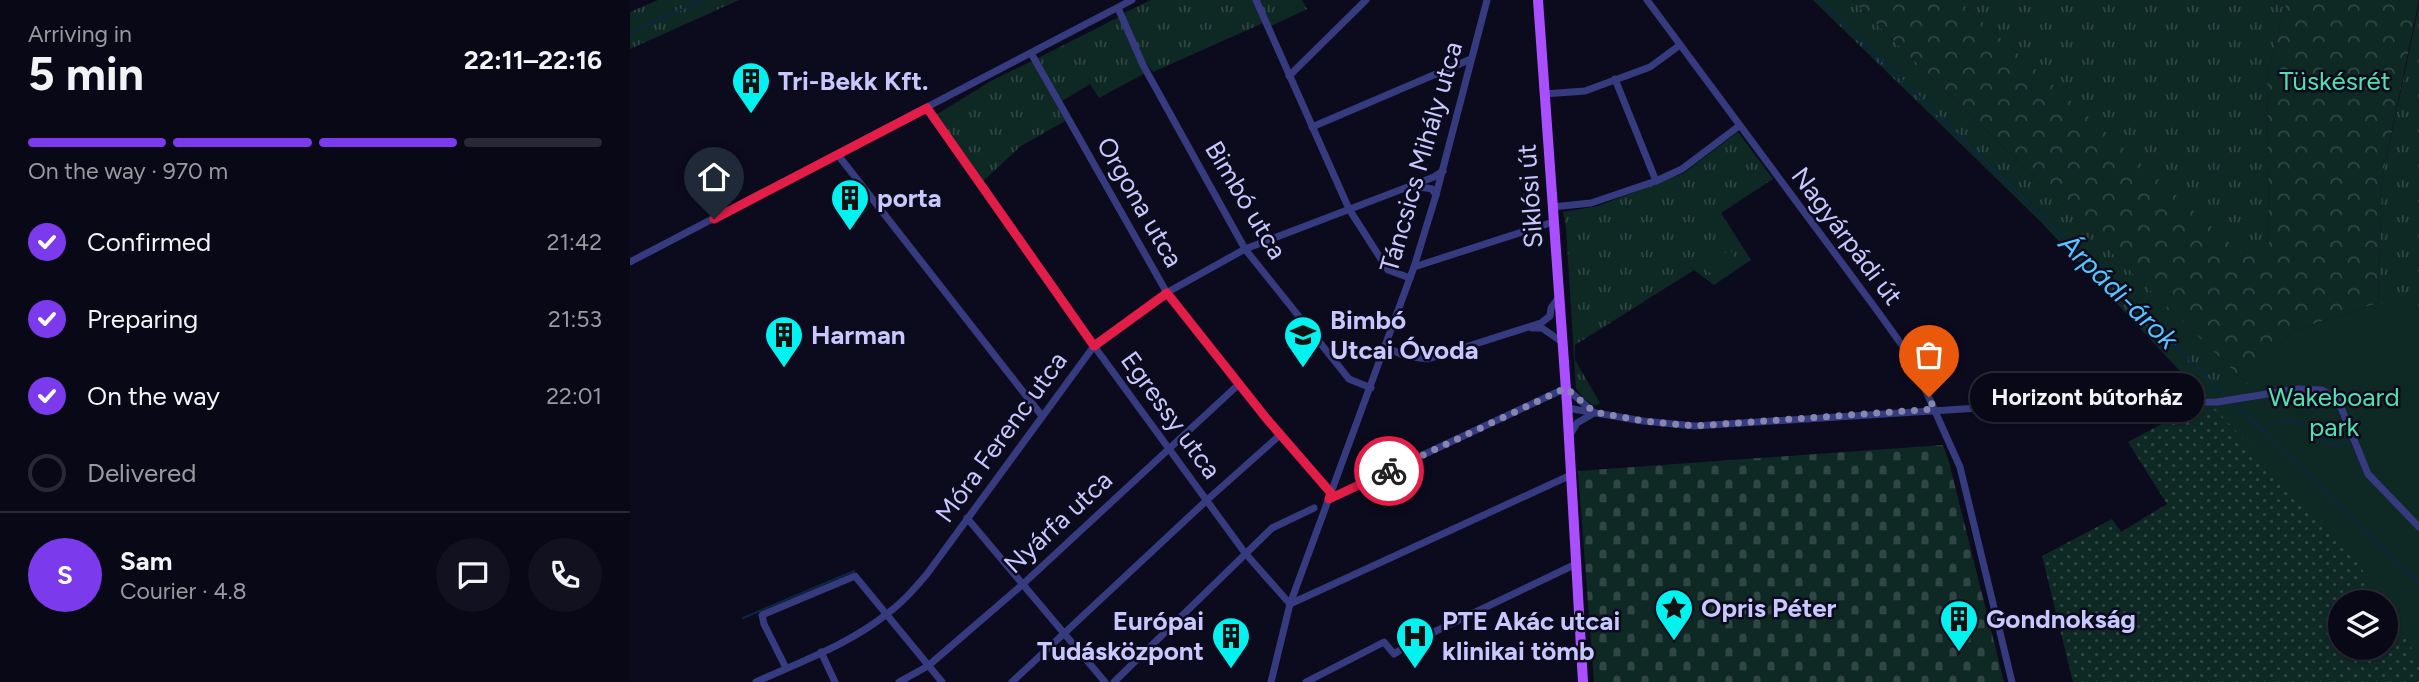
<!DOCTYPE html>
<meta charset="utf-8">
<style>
:root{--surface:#090816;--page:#12111f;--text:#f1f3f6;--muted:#999aa1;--line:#292935;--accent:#7c3aed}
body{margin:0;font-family:Figtree,sans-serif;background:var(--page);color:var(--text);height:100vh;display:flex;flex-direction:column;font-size:26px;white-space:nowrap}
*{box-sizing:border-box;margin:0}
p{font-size:23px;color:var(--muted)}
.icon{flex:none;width:38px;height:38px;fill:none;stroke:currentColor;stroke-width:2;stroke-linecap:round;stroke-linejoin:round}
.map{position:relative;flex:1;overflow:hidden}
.sheet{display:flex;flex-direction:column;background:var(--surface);width:630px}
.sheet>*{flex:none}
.tools{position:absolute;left:1698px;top:590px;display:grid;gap:14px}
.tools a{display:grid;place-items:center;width:70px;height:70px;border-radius:50%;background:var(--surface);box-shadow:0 2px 5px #0004,0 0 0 2px var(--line);font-size:35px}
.pin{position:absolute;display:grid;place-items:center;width:60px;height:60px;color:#fff;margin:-72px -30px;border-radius:50% 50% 50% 0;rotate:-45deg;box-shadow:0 0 7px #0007}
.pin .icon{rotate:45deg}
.courier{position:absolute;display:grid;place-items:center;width:70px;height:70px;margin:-35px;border:5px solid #e11d48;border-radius:50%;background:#fff;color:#222;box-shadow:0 2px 9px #0007}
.bubble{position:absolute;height:49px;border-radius:24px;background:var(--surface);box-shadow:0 2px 5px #0004,0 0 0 2px var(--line);font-size:23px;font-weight:700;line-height:49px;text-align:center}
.head em{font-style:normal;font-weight:700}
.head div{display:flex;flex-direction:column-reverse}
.head{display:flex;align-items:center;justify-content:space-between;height:119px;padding:0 28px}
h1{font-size:46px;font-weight:700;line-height:52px}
.bar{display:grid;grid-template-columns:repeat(4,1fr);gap:10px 7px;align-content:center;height:84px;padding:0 28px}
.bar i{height:9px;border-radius:5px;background:var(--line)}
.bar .on{background:var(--accent)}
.bar p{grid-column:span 4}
.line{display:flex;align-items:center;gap:18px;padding:0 28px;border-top:2px solid var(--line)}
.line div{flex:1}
.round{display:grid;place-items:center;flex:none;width:74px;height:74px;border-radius:37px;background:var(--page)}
ol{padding:0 28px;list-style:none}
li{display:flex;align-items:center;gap:21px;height:77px}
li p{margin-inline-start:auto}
li .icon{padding:7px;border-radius:50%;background:var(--accent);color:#fff;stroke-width:4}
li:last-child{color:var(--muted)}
li i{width:38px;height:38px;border:4px solid var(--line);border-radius:50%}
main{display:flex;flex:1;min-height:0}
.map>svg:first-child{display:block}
.grass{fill:url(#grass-tufts)}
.forest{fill:url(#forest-crowns)}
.cemetery{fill:url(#cemetery-stones)}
.park{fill:#0e2824}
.garden{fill:url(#garden-dots)}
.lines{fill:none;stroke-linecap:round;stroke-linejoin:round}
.stream{stroke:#0b2742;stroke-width:2}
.minor{stroke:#353b7e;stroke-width:7}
.major{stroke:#a94fff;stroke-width:10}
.done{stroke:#8686b0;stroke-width:7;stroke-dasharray:0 12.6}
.route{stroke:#e11d48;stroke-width:9}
.labels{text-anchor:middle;stroke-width:5;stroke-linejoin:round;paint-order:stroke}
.poi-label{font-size:26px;font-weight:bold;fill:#c8c8ff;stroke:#0c0b1e;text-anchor:start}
.park-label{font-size:26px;fill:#52e0ad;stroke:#0c0b1e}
.street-label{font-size:26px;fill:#c8c8ff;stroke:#0c0b1e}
.water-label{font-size:28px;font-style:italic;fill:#56c4ff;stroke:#0c0b1e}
</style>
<main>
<section class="sheet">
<div class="head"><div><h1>5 min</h1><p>Arriving in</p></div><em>22:11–22:16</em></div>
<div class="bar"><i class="on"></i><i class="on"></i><i class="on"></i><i></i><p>On the way · 970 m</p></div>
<ol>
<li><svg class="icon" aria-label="check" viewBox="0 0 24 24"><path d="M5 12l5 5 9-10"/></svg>Confirmed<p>21:42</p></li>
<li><svg class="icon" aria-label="check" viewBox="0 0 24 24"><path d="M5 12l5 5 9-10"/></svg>Preparing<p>21:53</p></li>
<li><svg class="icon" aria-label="check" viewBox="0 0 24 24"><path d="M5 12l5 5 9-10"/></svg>On the way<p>22:01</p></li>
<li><i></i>Delivered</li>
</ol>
<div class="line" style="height:126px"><b class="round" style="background:var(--accent);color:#fff">S</b><div><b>Sam</b><p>Courier · 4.8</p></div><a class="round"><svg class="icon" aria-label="chat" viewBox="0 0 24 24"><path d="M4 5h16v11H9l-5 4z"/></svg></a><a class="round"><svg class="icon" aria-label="phone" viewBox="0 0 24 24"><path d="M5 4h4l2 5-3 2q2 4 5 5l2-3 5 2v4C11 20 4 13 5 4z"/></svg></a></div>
</section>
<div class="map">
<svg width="1789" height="682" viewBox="0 0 1789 682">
<defs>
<pattern id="grass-tufts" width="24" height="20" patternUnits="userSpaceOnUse" patternTransform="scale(1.75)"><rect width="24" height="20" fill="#0e2824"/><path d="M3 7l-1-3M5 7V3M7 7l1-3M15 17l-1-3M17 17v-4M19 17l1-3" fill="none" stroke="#304645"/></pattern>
<pattern id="forest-crowns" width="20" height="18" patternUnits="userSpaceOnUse" patternTransform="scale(1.75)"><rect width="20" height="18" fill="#0e2824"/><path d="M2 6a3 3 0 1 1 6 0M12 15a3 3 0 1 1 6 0" fill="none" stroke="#304645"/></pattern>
<pattern id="cemetery-stones" width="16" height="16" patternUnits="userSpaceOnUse" patternTransform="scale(1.75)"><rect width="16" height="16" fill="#0e2824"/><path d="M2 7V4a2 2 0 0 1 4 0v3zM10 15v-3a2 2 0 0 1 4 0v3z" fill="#304645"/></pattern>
<pattern id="garden-dots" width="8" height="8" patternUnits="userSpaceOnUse" patternTransform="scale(1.75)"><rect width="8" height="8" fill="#0e2824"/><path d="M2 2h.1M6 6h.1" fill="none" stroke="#304645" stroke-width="1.8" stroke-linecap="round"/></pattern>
</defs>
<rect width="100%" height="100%" fill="#0c0b1e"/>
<g class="grass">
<polygon points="28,0 109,0 0,49 0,12"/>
<polygon points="521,0 624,0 633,23 523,72 515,62 494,13"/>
<polygon points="629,0 672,0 677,9 639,27"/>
<polygon points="1183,0 1222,0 1617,384 1662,331 1748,303 1752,179 1789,5 1789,660 1755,606 1755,602 1753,602 1577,400 1410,221"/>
<polygon points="1328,0 1657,0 1637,77 1639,244 1612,255"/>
<polygon points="489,17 517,72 469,98 460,84 432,101 408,58"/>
<polygon points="402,61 435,121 391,146 352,182 306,115 361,81"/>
<polygon points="1108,132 1143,179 1091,213 1121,260 1084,285 1064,270 945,345 945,360 970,403 965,406 954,399 946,388 936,228 933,212 968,206 1054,173"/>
</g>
<polygon class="forest" points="1222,0 1328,0 1612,254 1639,244 1637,77 1657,0 1789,0 1752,179 1748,303 1662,331 1617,384"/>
<polygon class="cemetery" points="1313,445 1319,462 1374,682 964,682 948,471"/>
<g class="park">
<polygon points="1100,250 1110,265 1086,281 1075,266"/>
<polygon points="1748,303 1789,306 1789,660 1755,606 1755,602 1753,602 1726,560 1577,400 1617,384 1662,331"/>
</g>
<polygon class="garden" points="1577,400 1726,560 1753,602 1710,602 1710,648 1755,648 1755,606 1789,660 1789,682 1443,682 1412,556 1482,519 1491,532 1537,504 1498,442"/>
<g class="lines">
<g class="stream">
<polyline points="1190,0 1597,397"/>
<polyline points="0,33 72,0"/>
<polyline points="1502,397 1567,398"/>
<polyline points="1343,403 1423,396 1488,397"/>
<polyline points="1604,403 1789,583"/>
<path d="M1647,422C1679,410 1687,459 1721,440L1734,473"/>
<polyline points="1634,430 1639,427"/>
<polyline points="113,618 224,571"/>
</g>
<g class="minor">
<polyline points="626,0 719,209 758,270 780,278"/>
<polyline points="1017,0 1246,309 1274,348 1291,380 1330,467 1382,682"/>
<polyline points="488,8 513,65 615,249 719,379 741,388"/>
<polyline points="401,53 537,293 650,435 701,493"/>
<polyline points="659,76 736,0"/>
<polyline points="985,79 1026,181"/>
<polyline points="914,94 955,91 1020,67 1050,45"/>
<polyline points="297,108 464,346 615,553 660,604 941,475"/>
<polyline points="682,127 841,59"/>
<polyline points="208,155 412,416"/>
<polyline points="784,186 802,189 806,195"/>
<polyline points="922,207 961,203 1026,181 1052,169 1109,126"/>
<polyline points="0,262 502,0"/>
<polyline points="784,267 923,222"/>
<polyline points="902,328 912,328 932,342"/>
<polyline points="756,347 775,356 798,359 911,323 920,316 921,308 929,297"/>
<polyline points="937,408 1013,421 1065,426 1411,404 1587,402 1668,389 1692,390 1708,400 1738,474 1789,527"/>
<polyline points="940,435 947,423 964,413"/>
<polyline points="699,499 936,388 961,410"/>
<polyline points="337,518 475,682"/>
<polyline points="191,652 205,682"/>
<polyline points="156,668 134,624 132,615 225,576 312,682"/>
<path d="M126,682C170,662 220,644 258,613C273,602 285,588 297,574L464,346L538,292L615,249L804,177L813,171"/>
<polyline points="269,682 298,666 393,584 609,384"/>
<polyline points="382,682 577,500 650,435"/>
<polyline points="484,682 642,528 684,508"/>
<polyline points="641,682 660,604 784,267 806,195 857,0"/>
<polyline points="676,682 754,642 764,654 783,642 946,564"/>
</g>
<polyline class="major" points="908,0 937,404 953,682"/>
</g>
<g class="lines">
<polyline class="done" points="759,471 936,388 964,412 1013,421 1065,426 1304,409 1299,397"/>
<polyline class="route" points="84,219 297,108 464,346 537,293 636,418 701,493 699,499 759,471"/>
</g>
<defs>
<symbol id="building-pin" viewBox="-11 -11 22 30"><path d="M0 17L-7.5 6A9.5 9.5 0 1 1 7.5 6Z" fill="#00f3ef" stroke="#0c0b1e"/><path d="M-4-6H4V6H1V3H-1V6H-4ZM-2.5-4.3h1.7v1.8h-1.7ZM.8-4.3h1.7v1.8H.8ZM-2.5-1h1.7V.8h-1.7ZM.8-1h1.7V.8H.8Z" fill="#111"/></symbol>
<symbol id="school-pin" viewBox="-11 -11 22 30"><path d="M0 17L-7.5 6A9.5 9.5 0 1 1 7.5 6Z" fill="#00f3ef" stroke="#0c0b1e"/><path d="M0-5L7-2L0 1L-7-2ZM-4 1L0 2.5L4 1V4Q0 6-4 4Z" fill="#111"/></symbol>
<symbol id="sight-pin" viewBox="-11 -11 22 30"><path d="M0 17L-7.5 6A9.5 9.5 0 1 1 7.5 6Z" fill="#00f3ef" stroke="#0c0b1e"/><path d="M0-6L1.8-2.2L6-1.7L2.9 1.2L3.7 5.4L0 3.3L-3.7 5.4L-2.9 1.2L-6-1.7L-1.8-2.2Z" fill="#111"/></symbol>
<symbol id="hospital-pin" viewBox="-11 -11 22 30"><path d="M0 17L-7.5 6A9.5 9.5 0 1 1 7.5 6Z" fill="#00f3ef" stroke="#0c0b1e"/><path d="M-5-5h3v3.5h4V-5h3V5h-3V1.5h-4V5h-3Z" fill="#111"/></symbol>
</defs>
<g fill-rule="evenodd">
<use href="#building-pin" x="99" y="59" width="44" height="60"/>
<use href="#building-pin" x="198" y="176" width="44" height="60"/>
<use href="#building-pin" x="132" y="313" width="44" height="60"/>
<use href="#school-pin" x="651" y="313" width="44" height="60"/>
<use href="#sight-pin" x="1022" y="586" width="44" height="60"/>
<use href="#building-pin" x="1307" y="597" width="44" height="60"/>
<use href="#building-pin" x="579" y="614" width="44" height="60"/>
<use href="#hospital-pin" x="763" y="614" width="44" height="60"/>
</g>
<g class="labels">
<g class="poi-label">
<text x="148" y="90">Tri-Bekk Kft.</text>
<text x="247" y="207">porta</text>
<text x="700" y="329">Bimbó<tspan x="700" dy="30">Utcai Óvoda</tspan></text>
<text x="181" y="344">Harman</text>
<text x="1071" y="617">Opris Péter</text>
<text x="1356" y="628">Gondnokság</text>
<text x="574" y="630" text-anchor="end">Európai<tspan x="574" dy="30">Tudásközpont</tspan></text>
<text x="812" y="630">PTE Akác utcai<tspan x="812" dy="30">klinikai tömb</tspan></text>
</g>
<g class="park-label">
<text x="1705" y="90">Tüskésrét</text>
<text x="1704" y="406">Wakeboard<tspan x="1704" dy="30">park</tspan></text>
</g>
<g class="street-label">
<text transform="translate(791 157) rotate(-74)" y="9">Táncsics Mihály utca</text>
<text transform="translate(900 196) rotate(-94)" y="9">Siklósi út</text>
<text transform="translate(616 200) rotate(59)" y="9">Bimbó utca</text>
<text transform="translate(510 202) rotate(60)" y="9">Orgona utca</text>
<text transform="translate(1217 236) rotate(53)" y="9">Nagyárpádi út</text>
<text transform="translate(541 415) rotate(54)" y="9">Egressy utca</text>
<text transform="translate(371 437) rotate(-54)" y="9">Móra Ferenc utca</text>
<text transform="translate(428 522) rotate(-43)" y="9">Nyárfa utca</text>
</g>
<g class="water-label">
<text transform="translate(1489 291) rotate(44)" y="10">Árpádi-árok</text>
</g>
</g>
</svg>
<div class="tools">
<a><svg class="icon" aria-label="layers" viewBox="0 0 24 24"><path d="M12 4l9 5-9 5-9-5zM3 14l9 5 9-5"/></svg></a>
</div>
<div class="pin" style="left:1299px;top:397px;background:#ea580c"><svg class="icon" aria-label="bag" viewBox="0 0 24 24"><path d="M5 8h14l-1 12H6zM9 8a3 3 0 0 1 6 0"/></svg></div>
<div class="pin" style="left:84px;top:219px;background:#1f2937"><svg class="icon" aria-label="home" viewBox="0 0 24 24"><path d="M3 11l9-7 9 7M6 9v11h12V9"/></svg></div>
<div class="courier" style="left:759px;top:471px"><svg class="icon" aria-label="bike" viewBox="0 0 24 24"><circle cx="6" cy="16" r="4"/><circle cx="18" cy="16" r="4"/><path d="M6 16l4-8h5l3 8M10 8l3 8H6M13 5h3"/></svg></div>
<div class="bubble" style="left:1340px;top:373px;width:234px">Horizont bútorház</div>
</div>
</main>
